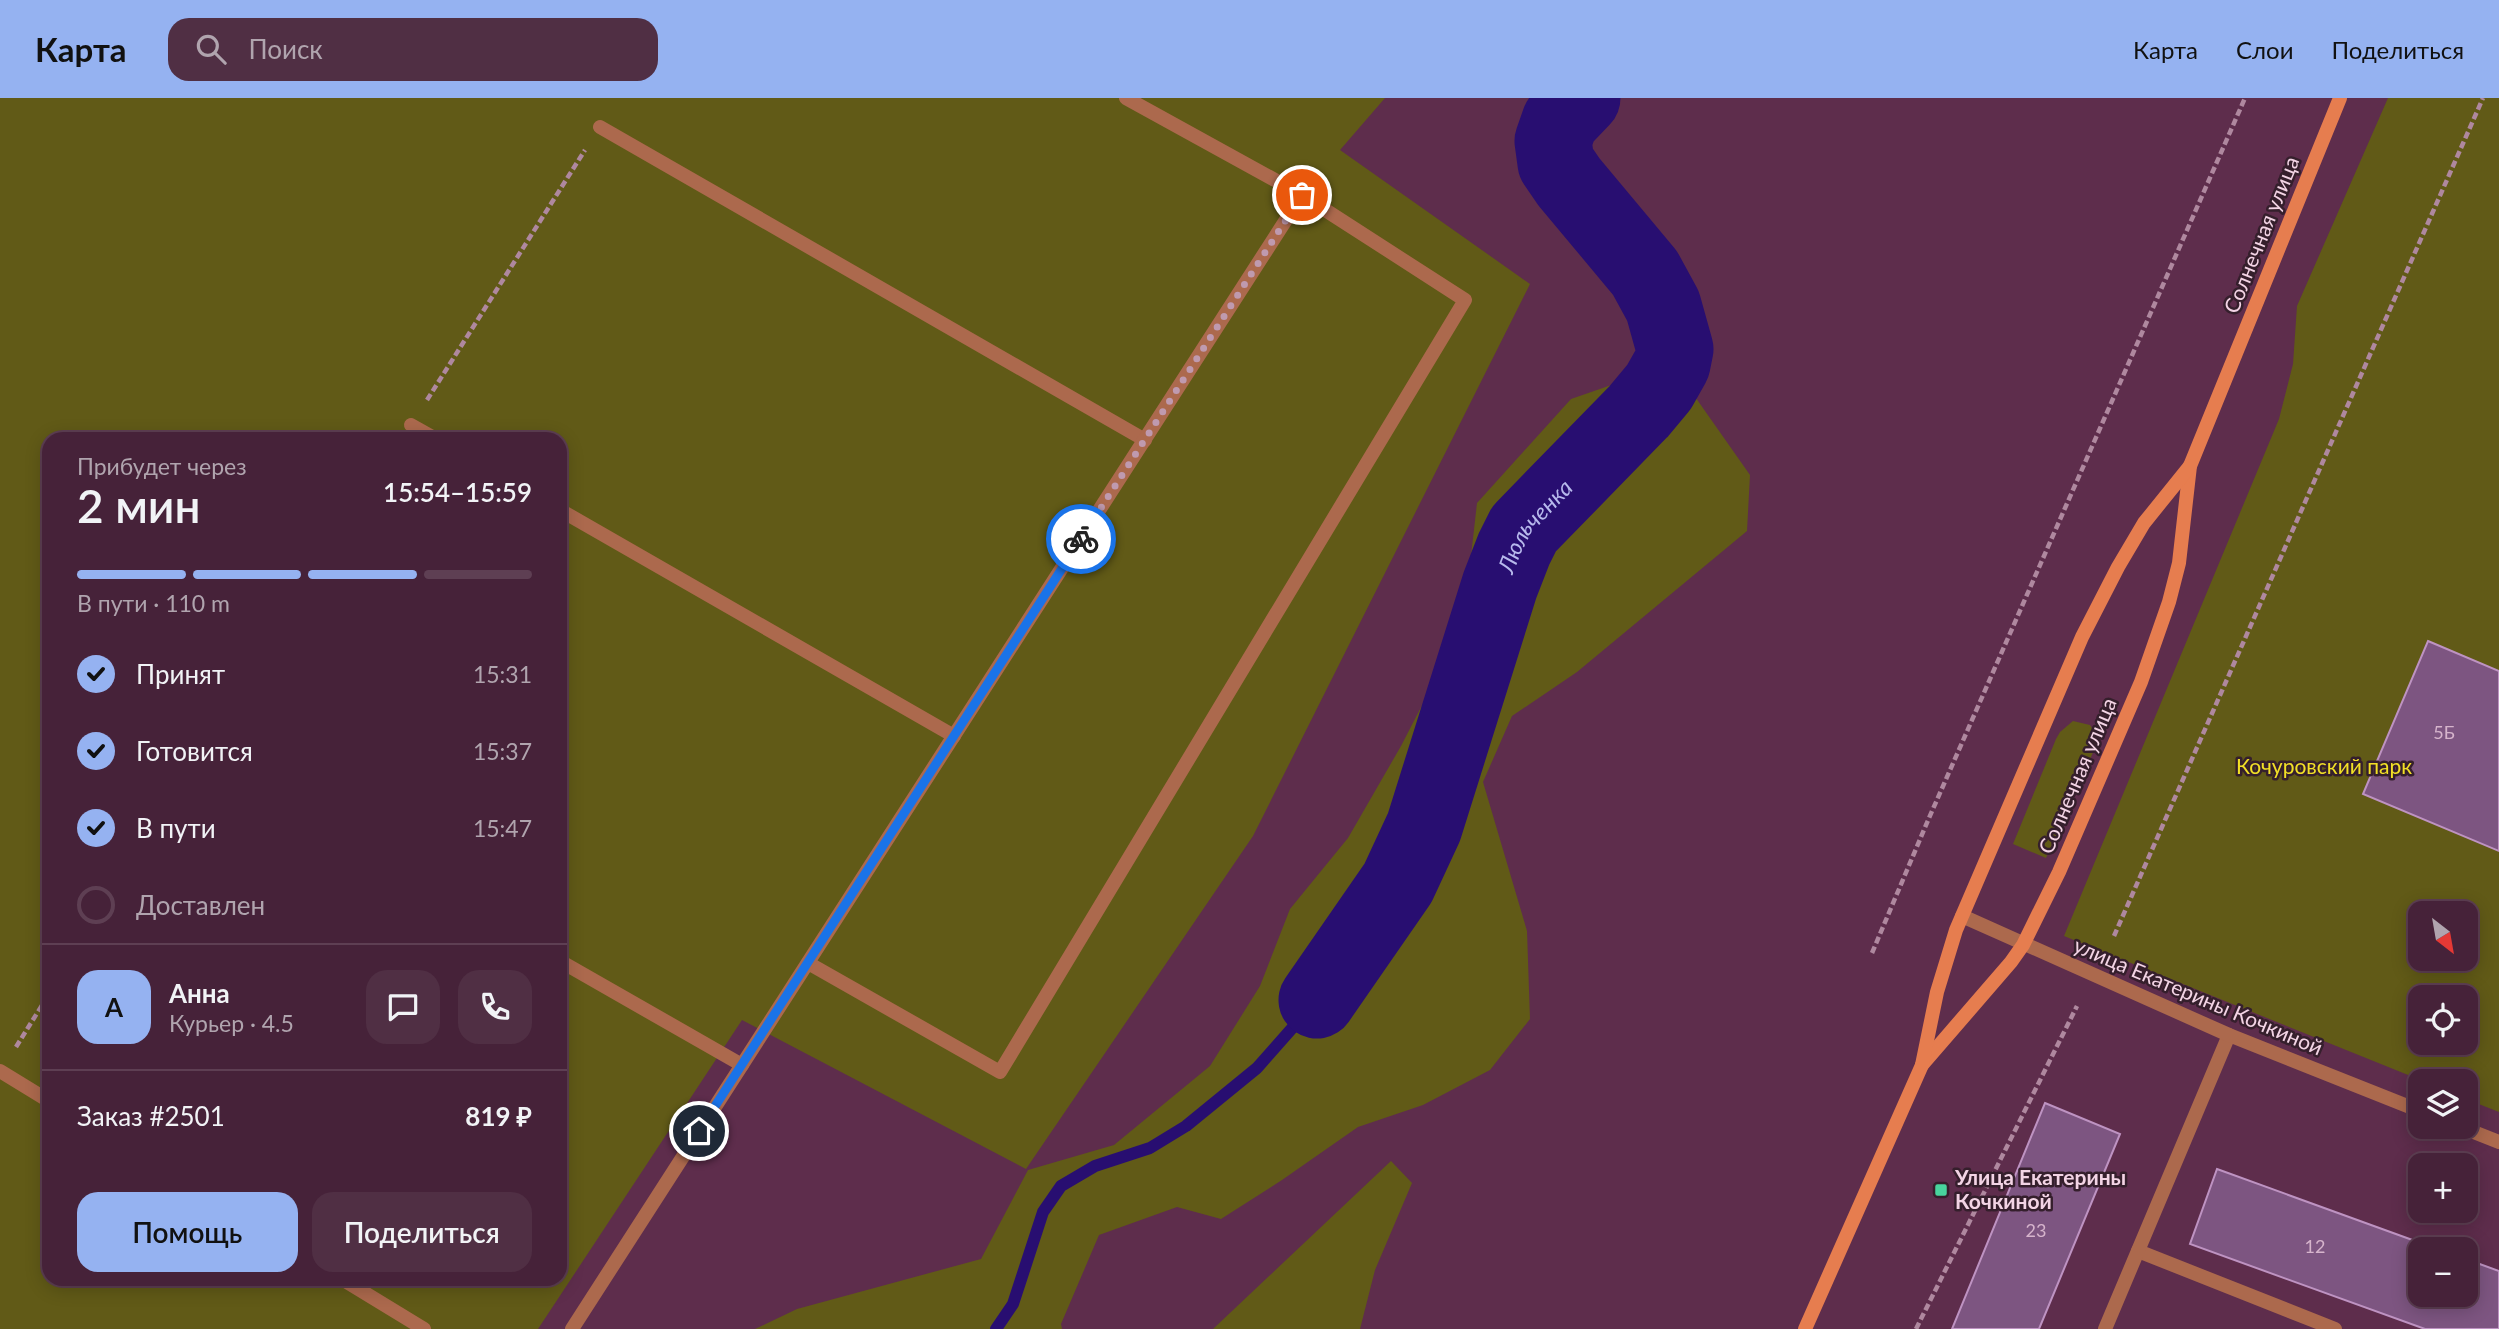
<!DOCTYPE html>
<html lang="ru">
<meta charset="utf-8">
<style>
:root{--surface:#462239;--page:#502f44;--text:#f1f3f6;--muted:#b0a4ae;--line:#5e3f53;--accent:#95b2f1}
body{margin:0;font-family:Lato,sans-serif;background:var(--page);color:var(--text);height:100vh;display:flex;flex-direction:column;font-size:26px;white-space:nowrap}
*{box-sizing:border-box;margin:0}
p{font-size:23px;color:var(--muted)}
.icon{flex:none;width:38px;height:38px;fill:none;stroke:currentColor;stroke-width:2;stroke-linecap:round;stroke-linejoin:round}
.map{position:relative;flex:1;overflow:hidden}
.sheet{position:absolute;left:42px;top:334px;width:525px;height:854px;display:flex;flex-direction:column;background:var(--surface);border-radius:21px;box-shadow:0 4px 18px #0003,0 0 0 2px var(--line)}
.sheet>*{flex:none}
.needle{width:46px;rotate:149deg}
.buttons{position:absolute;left:2408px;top:803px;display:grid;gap:14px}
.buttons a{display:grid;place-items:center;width:70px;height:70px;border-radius:14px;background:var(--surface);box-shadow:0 4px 18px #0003,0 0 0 2px var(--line);font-size:35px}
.pin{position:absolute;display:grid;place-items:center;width:60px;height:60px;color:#fff;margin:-30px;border:4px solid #fff;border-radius:50%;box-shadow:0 2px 7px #0007}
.courier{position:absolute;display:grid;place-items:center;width:70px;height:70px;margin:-35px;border:5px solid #1a73e8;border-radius:50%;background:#fff;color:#222;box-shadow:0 2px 9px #0007}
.summary em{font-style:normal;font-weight:600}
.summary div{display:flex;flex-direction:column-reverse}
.summary{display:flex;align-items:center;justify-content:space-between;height:119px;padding:0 35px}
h1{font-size:46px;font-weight:600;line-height:52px}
.bar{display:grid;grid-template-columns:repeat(4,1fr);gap:10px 7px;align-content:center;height:84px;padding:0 35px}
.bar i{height:9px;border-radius:5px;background:var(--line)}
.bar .selected{background:var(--accent)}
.bar p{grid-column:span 4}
.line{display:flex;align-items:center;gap:18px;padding:0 35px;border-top:2px solid var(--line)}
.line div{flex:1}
.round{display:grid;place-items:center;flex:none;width:74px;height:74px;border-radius:21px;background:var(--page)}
ol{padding:0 35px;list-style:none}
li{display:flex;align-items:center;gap:21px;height:77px}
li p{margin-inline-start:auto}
li .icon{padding:7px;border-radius:50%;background:var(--accent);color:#111;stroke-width:4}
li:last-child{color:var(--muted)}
li i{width:38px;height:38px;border:4px solid var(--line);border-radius:50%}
.cta{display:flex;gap:14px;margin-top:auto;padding:14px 35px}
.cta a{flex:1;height:80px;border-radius:21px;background:var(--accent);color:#111;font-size:28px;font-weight:600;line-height:80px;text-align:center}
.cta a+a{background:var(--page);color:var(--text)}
header{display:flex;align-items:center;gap:42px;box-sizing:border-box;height:98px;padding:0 35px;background:var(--accent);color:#111}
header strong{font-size:33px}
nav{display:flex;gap:38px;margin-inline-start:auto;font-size:24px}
.search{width:490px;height:63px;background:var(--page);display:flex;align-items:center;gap:18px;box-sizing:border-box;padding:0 24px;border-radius:21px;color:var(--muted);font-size:26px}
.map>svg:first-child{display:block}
.green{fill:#615a17;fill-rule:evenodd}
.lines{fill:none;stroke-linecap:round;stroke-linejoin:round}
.stream{stroke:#280e71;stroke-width:12}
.river{stroke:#280e71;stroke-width:77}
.building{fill:#7d5581;stroke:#be93c2;stroke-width:2}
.path{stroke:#af889f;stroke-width:4.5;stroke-dasharray:7 3.5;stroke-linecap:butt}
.service{stroke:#ac694d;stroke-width:14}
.minor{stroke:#ac694d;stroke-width:14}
.secondary{stroke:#e67d4f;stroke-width:14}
.done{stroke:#bf9aaf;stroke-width:7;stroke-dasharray:0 12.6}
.route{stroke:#1a73e8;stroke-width:9}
.poi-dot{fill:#48d49d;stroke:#351f2c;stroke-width:2.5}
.labels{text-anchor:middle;stroke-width:5;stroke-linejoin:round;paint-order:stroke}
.number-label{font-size:18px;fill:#d6b4cc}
.street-label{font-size:21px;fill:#f3d4e5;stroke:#351f2c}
.park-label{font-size:21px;fill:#f2e026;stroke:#351f2c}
.poi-label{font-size:21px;font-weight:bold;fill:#f3d4e5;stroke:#351f2c;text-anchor:start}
.water-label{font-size:23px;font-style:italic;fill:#b7b9ec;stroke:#351f2c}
</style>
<header>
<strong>Карта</strong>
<div class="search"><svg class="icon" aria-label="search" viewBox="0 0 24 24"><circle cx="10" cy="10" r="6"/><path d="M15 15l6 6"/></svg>Поиск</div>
<nav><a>Карта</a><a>Слои</a><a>Поделиться</a></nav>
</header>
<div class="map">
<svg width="2499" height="1231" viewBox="0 0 2499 1231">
<rect width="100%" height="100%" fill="#5e2d4c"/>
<g class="green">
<path d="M0,0H1385L1340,52L1530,186L1253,738L1026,1071L742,922L538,1231H0ZM49,341H560V1181H49Z"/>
<path d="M2388,0H2499V1014L2466,1001V984L2423,983L2064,838L2279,321L2293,266L2297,208ZM2420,816H2466V861H2420ZM2420,900H2466V945H2420Z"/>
<polygon points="1672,266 1750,377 1747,433 1577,574 1512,618 1483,684 1527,833 1530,921 1490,972 1423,1007 1358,1029 1282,1082 1221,1121 1177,1109 1099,1137 1061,1226 1062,1231 755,1231 797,1211 981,1161 1028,1072 1114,1047 1210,968 1260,888 1290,811 1348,740 1401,648 1433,586 1465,511 1477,405 1571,301"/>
<polygon points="2073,623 2090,627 2097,638 2095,650 2046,760 2013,746 2056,641 2060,634"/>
<polygon points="1391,1063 1412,1085 1375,1172 1360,1231 1213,1231"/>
</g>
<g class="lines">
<polyline class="stream" points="996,1231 1013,1206 1043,1114 1061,1088 1095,1068 1150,1050 1186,1028 1257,970 1317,902"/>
<path class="river" id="s1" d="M1317,902L1398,785L1424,729L1500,487L1514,451L1524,431L1639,313L1659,289L1672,266L1675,251L1663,208L1645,175L1569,84L1556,65L1553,43L1560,23L1582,0"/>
</g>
<g class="building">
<polygon points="2428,543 2499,573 2499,753 2363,696"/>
<polygon points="2045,1005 2120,1036 2039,1231 1952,1231"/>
<polygon points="2217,1071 2440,1152 2420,1152 2420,1197 2466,1197 2466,1161 2499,1173 2499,1231 2425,1231 2190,1146"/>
</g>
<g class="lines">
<g class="path">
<polyline points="427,302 585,52"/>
<polyline points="2114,838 2483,0"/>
<polyline points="1872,855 1929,720 2245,0"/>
<polyline points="16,949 49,896"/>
<polyline points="1916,1231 2077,908"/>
</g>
<g class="service">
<polyline points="600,29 1145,342"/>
<polyline points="411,327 436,341"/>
<polyline points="560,412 954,638"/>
<polyline points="560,863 742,967"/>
<polyline points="808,865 1000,974 1465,202 1302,97"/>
<polyline points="0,973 49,1003"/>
<polyline points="2138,1153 2335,1231"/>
<polyline points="342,1181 424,1231"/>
<polyline points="572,1231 1302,97 1126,0"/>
<polyline points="2105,1231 2229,937"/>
</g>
<g class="minor">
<polyline points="1962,818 2229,937 2420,1013"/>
<polyline points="2461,1029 2499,1044"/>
</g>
<g class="secondary">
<polyline points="1922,967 2011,864 2023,847 2059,774 2141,584 2169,504 2179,465 2190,368 2340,0"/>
<polyline points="1805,1231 1922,967 1937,894 1956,832 2082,539 2118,469 2144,425 2190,368"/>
</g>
</g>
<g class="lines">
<polyline class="done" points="1081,441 1302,97"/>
<polyline class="route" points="699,1033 1081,441"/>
</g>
<rect class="poi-dot" x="1934" y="1085" width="14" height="14" rx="3.5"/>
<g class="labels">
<g class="number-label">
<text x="2444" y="641">5Б</text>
<text x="2036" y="1139">23</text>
<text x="2315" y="1155">12</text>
</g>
<g class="street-label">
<text transform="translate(2262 137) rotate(-68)" y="7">Солнечная улица</text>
<text transform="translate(2078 678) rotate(-67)" y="7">Солнечная улица</text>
<text transform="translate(2198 899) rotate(23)" y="7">улица Екатерины Кочкиной</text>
</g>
<g class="park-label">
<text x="2324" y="676">Кочуровский парк</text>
</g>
<g class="poi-label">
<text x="1955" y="1087">Улица Екатерины<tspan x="1955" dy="24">Кочкиной</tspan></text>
</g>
<g class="water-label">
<text dy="8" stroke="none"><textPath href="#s1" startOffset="527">Люльченка</textPath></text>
</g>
</g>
</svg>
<div class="buttons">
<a><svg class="needle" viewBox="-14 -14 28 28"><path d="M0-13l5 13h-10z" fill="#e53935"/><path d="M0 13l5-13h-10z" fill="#b0a4ae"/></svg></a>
<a><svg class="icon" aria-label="locate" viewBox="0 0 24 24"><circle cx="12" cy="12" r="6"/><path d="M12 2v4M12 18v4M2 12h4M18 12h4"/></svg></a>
<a><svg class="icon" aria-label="layers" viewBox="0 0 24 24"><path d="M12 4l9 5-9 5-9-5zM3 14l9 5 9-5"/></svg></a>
<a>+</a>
<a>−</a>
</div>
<div class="pin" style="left:1302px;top:97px;background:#ea580c"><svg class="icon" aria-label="bag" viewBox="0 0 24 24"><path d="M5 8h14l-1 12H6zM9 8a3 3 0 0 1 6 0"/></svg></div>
<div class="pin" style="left:699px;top:1033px;background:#1f2937"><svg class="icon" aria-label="home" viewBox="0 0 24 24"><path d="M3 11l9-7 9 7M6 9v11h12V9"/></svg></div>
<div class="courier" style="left:1081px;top:441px"><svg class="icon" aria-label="bike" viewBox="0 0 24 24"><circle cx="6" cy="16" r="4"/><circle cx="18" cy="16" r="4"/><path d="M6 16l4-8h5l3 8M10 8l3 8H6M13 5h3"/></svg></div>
<section class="sheet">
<div class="summary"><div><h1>2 мин</h1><p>Прибудет через</p></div><em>15:54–15:59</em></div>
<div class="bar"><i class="selected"></i><i class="selected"></i><i class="selected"></i><i></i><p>В пути · 110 m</p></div>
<ol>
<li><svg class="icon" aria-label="check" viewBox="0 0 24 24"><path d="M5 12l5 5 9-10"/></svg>Принят<p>15:31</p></li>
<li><svg class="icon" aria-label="check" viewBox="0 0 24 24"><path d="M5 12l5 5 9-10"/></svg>Готовится<p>15:37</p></li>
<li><svg class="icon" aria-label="check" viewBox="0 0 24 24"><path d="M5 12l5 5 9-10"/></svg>В пути<p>15:47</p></li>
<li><i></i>Доставлен</li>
</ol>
<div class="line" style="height:126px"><b class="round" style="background:var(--accent);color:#111">А</b><div><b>Анна</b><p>Курьер · 4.5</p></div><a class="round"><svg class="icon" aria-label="chat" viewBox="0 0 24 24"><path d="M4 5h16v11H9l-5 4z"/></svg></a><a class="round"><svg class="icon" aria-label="phone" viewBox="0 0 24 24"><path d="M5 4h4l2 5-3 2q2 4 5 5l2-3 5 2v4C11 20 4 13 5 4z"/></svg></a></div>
<div class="line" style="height:91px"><div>Заказ #2501</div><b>819 ₽</b></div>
<div class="cta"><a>Помощь</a><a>Поделиться</a></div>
</section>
</div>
